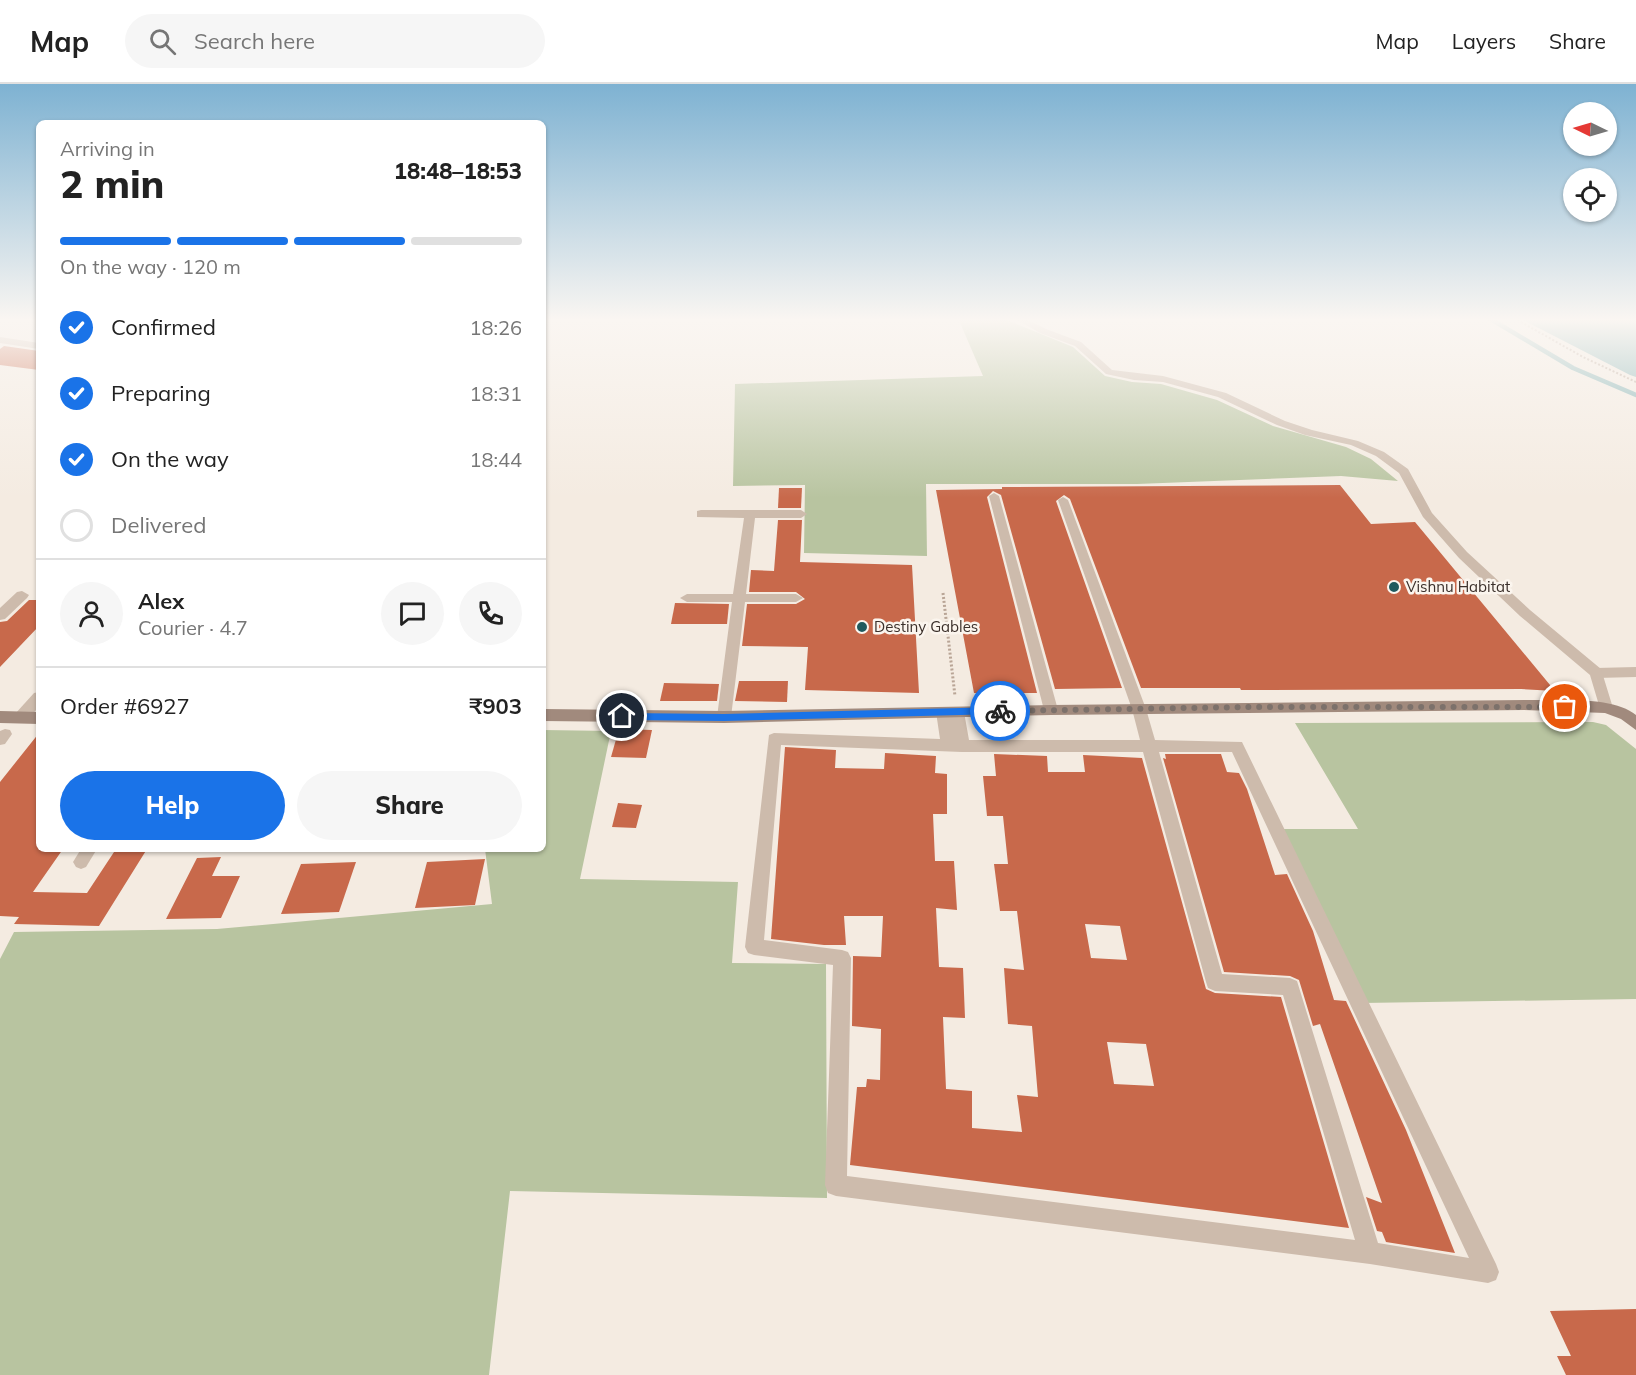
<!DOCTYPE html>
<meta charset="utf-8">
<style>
:root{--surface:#fff;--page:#f6f6f6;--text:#222;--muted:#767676;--line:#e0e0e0;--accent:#1a73e8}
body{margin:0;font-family:Mulish,sans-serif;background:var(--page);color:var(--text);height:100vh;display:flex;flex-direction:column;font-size:22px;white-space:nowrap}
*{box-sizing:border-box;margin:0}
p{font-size:20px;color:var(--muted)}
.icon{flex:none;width:33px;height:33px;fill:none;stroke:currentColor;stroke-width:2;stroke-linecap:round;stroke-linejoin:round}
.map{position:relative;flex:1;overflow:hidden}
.side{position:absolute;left:36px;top:36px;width:510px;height:732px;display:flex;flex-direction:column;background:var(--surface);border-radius:9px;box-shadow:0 2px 4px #0004}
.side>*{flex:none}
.needle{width:39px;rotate:275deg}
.buttons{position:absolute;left:1563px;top:18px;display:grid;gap:12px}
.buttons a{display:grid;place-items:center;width:54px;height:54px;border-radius:50%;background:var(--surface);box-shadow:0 2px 4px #0004;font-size:30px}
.pin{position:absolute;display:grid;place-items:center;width:51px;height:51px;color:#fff;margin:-26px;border:3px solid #fff;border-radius:50%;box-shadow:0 2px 6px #0007}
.courier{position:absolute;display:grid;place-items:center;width:60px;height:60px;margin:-30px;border:4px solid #1a73e8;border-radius:50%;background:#fff;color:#222;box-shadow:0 2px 8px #0007}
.head em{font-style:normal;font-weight:800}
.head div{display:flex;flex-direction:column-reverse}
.head{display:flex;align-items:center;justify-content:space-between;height:102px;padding:0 24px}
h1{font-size:39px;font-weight:800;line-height:45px}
.bar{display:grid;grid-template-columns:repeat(4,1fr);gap:9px 6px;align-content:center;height:72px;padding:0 24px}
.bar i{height:8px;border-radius:4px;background:var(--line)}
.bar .active{background:var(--accent)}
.bar p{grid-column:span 4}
.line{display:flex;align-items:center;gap:15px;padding:0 24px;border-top:2px solid var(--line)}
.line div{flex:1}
.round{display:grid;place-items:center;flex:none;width:63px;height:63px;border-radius:32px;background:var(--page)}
ol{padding:0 24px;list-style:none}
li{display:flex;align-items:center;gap:18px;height:66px}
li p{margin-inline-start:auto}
li .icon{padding:6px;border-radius:50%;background:var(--accent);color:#fff;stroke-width:4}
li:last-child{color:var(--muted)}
li i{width:33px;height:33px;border:3px solid var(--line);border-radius:50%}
.action{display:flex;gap:12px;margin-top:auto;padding:12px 24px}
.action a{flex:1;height:69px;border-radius:36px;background:var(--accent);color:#fff;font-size:24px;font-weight:800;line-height:69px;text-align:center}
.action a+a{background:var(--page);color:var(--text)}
header{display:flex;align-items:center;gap:36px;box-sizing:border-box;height:84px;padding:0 30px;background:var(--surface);border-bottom:2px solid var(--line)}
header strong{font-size:28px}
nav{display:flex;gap:33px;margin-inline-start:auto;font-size:21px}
.search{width:420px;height:54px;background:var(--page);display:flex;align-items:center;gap:15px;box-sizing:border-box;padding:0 21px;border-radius:33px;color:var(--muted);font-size:22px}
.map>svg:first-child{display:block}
.green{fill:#b8c4a0}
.water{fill:#7fb0b2}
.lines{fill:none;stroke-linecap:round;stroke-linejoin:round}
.stream{stroke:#7fb0b2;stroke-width:4.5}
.building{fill:#c8694b;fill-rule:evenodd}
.path-far1{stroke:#b9a596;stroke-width:2;stroke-dasharray:2 2;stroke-linecap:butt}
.path{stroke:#b9a596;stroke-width:3;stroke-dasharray:2 2;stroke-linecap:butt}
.lane{fill:#cdbbac;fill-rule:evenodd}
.street{fill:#cdbbac;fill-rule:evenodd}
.secondary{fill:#a18a7d;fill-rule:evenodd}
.route{fill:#1a73e8}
.done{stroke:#7c716b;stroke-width:6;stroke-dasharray:0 10.8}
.poi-dot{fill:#1f5a5e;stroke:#fbf5ee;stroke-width:2}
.labels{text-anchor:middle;stroke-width:5;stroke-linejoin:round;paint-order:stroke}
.poi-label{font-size:15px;fill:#3b302b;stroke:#fbf5ee;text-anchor:start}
</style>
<header>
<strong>Map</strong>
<div class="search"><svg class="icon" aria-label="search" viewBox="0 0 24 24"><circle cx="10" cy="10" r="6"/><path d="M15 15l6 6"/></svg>Search here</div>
<nav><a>Map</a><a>Layers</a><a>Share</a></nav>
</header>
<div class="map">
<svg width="1636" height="1291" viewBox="0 0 1636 1291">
<rect width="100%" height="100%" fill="#f4ebe1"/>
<g class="green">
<polygon points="958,234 1002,234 1073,263 1105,292 1132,298 1161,300 1217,316 1273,342 1346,363 1371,375 1398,397 1341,392 1137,400 926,400 927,472 804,469 805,401 733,402 735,300 983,292"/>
<polygon points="1593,638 1606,641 1636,665 1636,915 1362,919 1274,745 1358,745 1295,639"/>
<polygon points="543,646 611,647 580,795 738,798 732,879 826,880 827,1114 510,1107 489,1291 0,1291 0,875 14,848 217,845 492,820 485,765 543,765"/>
</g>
<polygon class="water" points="1519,234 1636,234 1636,293 1630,291"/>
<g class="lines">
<polyline class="stream" points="1489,234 1573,284 1636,311"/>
</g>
<g class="building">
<polygon points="4,262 39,267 39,286 0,281 0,265"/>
<polygon points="1340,401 1371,440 1415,438 1555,607 1521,605 1241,606 1240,604 1141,604 1070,415 1064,411 1056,417 1122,604 1055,605 1001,411 993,407 987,413 1037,609 974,609 936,406 1002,405 1002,403"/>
<polygon points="779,404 802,404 801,424 778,424"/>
<polygon points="778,436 802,436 800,478 912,481 919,609 805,606 808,563 742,562 747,520 796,520 805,515 796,508 749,508 751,486 774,487"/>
<polygon points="29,516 39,516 39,542 0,583 0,538 7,537"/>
<polygon points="675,519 729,520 727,540 671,540"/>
<polygon points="739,597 788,597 787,618 735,617"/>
<polygon points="664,599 719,600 717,617 660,617"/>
<polygon points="619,645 652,646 646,674 611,673"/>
<polygon points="39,649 39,765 63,765 33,808 87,809 116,765 147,765 99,842 14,840 19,833 0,832 0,698"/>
<path d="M785,663L836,666L835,684L884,685L885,669L936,672L935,689L947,690V730H933L935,777H954L957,826L936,824L939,883L963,884L965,934L943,933L946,1005L972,1007V1044L1022,1048L1017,1011L1038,1013L1032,942L1008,940L1004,884L1024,886L1017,827H1000L994,780H1008L1003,732H987L983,692H996L994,670L1047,672L1048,688H1085L1083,671L1142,674L1206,905L1215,909L1281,913L1349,1144L850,1081L857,1003H866L867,995L880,996L881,945L852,942L853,872L881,873L883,832H844L846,861H824L771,855ZM1085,840L1120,842L1127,876L1091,874ZM1107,958L1146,960L1154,1002L1114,1000Z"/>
<polygon points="1165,670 1221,670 1227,688 1239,689 1247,705 1275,791 1287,790 1313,847 1334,916 1346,917 1406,1046 1455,1169 1386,1158 1382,1148 1377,1147 1366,1113 1382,1119 1320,940 1313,942 1299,896 1290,892 1224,888 1163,674 1166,675"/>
<polygon points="618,719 642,721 636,744 612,743"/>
<polygon points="221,773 212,792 240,792 221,834 166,835 197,774"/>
<polygon points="485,775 475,821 415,824 427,778"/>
<polygon points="356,778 339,828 281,830 301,780"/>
<polygon points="1636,1225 1636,1291 1566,1291 1557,1272 1571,1272 1550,1227"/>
</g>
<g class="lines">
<polyline class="path-far1" points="1514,234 1583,273 1636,298"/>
<polyline class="path" points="943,509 955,612"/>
<g class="lane">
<polygon points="994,409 999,412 1058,626 1051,631 1044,626 989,412"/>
<polygon points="1063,413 1068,416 1146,625 1144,628 1139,630 1132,625 1058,416"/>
<polygon points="1636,583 1636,593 1596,594 1590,589 1596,584"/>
<polygon points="5,645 10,646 12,650 5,660 0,661 0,647"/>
<polygon points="81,765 97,765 86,783 81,785 76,783 73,778"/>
</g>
<g class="street">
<polygon points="1014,234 1024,234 1046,245 1081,258 1112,286 1163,292 1226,309 1285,337 1312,346 1358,357 1384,368 1408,385 1432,429 1467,468 1530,526 1601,585 1613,624 1611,628 1601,628 1590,591 1520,532 1459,474 1423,433 1399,389 1376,372 1351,361 1305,351 1277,341 1218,313 1163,298 1134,296 1106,290 1075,262 1040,249"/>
<polygon points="0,253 39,259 39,265 0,259"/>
<polygon points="701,426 801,426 807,430 801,434 755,434 746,510 796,510 803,514 796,518 745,518 731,633 729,637 719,637 717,633 732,518 687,518 680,514 687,510 733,510 744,434 697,433 697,427"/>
<polygon points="22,507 29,511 27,514 5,535 0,536 0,524 17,508"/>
<polygon points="39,608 39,623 25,638 15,638 13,634 15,630 34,609"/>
<path d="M1139,620L1144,621L1146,625L1155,656L1242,658L1496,1180L1499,1188L1496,1196L1488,1199L1370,1180L836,1112L828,1109L825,1101L833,881L754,871L748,869L745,863L769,651L774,649L940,655L936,628L938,624L943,623L950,627L957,623L962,624L964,628L969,656H1140L1132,625L1134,621ZM781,661L962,668H1143L1206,898L1208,904L1215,907L1283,911L1355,1156L847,1092L851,874L848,868L842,866L764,856ZM1159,668H1232L1469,1174L1378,1159L1297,897L1290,894L1222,890Z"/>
</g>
<g class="secondary">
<path d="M1524,616C1554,617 1613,611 1636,631V646L1621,635L1605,629L1524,626L1051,631L724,639L543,637V625L724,627L1051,621Z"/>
<polygon points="0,627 39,628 39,640 0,639"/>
</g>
</g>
<linearGradient id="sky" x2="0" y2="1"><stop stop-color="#7eb2d2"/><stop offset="0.57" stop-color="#faf6f2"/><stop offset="1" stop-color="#faf6f2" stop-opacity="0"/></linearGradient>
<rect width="1636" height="414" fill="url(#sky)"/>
<polygon class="route" points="1000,623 1005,627 1000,630 724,637 622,636 618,632 622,629 724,630"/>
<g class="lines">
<polyline class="done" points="1000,627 1254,623 1565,623"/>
</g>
<g class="poi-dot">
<circle cx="1394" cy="503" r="6"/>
<circle cx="862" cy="543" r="6"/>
</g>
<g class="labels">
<g class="poi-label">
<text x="1406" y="508">Vishnu Habitat</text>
<text x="874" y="548">Destiny Gables</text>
</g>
</g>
</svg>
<div class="buttons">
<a><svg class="needle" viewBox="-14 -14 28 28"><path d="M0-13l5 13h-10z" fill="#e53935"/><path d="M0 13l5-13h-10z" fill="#767676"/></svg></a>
<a><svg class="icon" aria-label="locate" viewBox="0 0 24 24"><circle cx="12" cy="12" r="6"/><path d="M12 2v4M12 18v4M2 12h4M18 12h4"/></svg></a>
</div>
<div class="pin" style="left:1565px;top:623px;background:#ea580c"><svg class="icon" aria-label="bag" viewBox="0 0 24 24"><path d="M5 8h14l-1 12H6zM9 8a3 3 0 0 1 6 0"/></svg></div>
<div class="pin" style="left:622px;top:632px;background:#1f2937"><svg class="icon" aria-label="home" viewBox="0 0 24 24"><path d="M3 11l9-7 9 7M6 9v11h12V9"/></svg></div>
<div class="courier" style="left:1000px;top:627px"><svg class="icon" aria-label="bike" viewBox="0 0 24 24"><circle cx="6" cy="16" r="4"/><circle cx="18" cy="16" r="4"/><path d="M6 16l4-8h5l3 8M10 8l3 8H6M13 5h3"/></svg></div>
<section class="side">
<div class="head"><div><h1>2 min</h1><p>Arriving in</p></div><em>18:48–18:53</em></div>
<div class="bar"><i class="active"></i><i class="active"></i><i class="active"></i><i></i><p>On the way · 120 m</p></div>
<ol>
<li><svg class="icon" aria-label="check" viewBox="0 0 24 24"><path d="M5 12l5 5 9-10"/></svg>Confirmed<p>18:26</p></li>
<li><svg class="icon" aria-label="check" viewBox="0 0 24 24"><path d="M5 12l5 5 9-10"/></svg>Preparing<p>18:31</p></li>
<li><svg class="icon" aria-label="check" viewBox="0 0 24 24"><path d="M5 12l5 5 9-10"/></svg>On the way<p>18:44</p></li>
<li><i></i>Delivered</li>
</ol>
<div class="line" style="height:108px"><a class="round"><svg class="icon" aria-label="person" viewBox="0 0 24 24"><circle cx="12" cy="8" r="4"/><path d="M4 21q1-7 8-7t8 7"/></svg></a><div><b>Alex</b><p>Courier · 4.7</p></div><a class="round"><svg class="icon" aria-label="chat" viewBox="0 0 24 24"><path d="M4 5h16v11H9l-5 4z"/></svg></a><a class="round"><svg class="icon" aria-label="phone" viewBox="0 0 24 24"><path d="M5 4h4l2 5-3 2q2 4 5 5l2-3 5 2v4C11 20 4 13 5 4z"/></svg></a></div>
<div class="line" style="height:78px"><div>Order #6927</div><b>₹903</b></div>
<div class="action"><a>Help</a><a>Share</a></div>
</section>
</div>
